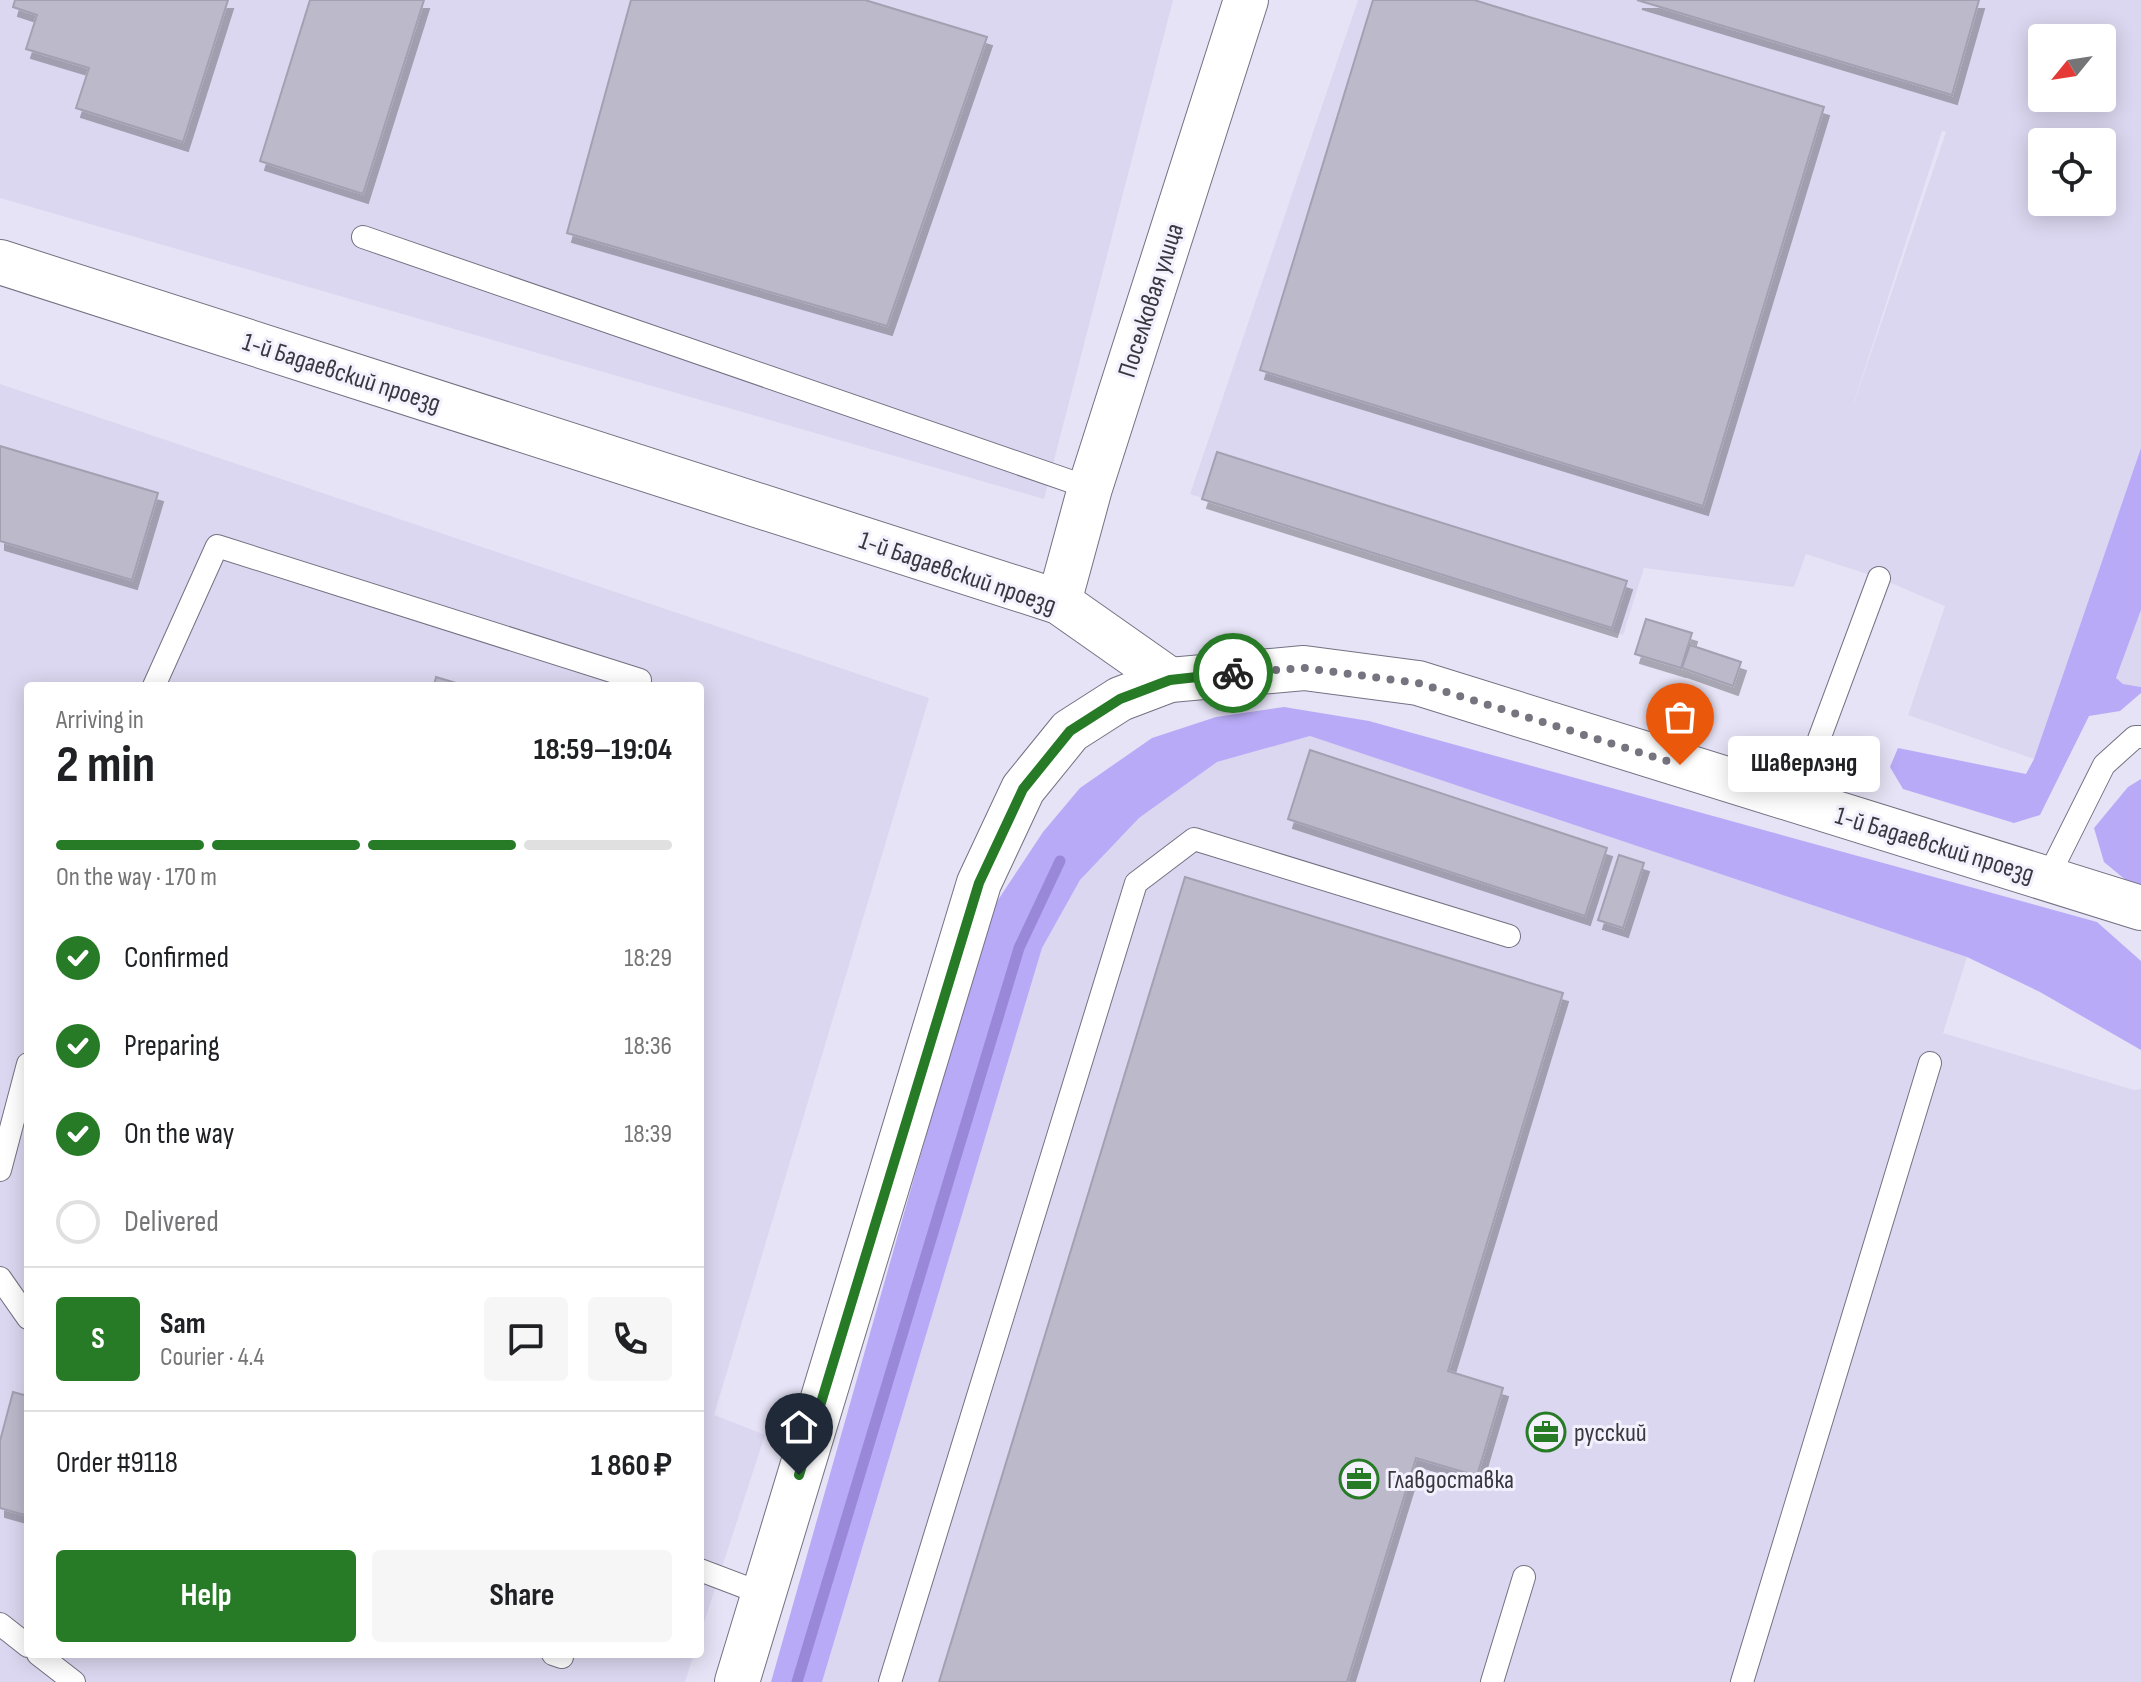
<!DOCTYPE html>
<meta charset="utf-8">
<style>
:root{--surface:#fff;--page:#f6f6f6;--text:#202124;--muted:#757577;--line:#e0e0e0;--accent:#277a26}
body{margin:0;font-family:"Sofia Sans Condensed",sans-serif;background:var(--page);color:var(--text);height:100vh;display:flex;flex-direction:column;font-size:30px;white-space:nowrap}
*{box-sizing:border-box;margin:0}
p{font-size:26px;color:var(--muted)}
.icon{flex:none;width:44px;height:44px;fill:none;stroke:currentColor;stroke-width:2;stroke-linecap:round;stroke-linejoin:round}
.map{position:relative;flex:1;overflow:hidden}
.details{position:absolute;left:24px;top:682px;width:680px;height:976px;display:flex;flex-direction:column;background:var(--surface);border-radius:8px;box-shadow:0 4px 20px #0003}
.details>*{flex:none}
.needle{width:52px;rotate:240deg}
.fabs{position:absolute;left:2028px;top:24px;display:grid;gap:16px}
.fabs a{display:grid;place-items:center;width:88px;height:88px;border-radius:8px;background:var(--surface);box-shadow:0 4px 20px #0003;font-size:40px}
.pin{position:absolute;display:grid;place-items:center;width:68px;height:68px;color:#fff;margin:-82px -34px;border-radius:50% 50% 50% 0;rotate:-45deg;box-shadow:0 0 8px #0007}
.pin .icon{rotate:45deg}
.courier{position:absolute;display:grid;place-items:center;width:80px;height:80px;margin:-40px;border:6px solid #277a26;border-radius:50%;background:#fff;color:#222;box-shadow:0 2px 10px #0007}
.bubble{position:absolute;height:56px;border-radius:8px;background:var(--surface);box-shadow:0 4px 20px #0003;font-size:26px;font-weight:700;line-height:56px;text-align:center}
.overview em{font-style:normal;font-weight:700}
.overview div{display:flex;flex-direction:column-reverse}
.overview{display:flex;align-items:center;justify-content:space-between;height:136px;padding:0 32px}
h1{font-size:52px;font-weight:700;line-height:60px}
.bar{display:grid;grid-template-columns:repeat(4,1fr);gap:12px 8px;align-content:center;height:96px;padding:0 32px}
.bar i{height:10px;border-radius:6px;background:var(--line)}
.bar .selected{background:var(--accent)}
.bar p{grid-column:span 4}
.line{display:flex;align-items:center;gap:20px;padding:0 32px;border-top:2px solid var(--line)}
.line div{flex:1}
.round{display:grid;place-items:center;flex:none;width:84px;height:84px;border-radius:8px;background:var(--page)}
ol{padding:0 32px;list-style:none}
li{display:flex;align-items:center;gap:24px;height:88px}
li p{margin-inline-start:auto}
li .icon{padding:8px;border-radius:50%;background:var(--accent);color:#fff;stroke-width:4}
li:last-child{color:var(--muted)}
li i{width:44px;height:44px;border:4px solid var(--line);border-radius:50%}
.button{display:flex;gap:16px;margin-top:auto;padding:16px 32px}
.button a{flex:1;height:92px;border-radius:8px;background:var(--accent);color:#fff;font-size:32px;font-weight:700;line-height:92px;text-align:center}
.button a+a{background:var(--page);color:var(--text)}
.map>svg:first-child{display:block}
.built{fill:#dbd7f0;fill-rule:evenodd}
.green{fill:#b9aaf7}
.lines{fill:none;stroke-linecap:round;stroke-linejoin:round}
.stream{stroke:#9988d8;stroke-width:11}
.building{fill:#bcb9cb;stroke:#a2a0b1;stroke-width:2;filter:url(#shadow)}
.service-casing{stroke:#747182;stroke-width:24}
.minor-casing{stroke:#747182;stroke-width:46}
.tertiary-casing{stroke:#747182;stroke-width:46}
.service{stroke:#fff;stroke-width:22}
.minor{stroke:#fff;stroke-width:44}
.tertiary{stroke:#fff;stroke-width:44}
.done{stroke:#76747f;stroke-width:8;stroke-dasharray:0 14.4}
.route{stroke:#277a26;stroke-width:10}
.labels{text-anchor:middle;stroke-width:6;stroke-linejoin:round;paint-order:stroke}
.street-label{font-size:26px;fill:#39383f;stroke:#f3f1fd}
.poi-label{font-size:26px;fill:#39383f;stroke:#f3f1fd;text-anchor:start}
</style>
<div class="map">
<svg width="2141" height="1682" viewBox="0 0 2141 1682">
<defs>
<filter id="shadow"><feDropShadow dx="5" dy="9" stdDeviation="0" flood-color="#0004"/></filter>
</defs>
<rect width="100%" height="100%" fill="#e6e3f6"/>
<g class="built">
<polygon points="0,0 1173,0 1044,499 0,198"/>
<path d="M1358,0H2141V448L2034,759L1908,715L1945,606L1879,578L1806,554L1794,587L1644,568L1623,635L1190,494ZM2042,38H2102V98H2042ZM1942,131L1946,132L1854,403V402ZM2042,142H2102V202H2042Z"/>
<polygon points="0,384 929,698 714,1415 765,1435 700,1635 700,686 28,686 28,1654 694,1654 685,1682 0,1682"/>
<polygon points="2141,610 2141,687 2123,684 2116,678"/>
<polygon points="1310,736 1967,957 1943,1033 2134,1090 2141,1089 2141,1682 822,1682 1042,948 1080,880 1139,818 1217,762"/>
</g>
<g class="green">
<polygon points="2141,448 2141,610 2116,678 2123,684 2141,687 2141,693 2120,711 2089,716 2040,815 2014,823 1903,789 1890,767 1898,748 2026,774 2034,759"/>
<polygon points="1284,707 1369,721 2097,922 2141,961 2141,1050 2040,992 1967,957 1310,736 1217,762 1139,818 1080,880 1042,948 822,1682 771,1682 981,942 996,903 1043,832 1080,788 1152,738 1216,717"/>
<polygon points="2141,779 2141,889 2133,886 2104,862 2094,828 2128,787"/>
</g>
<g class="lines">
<polyline class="stream" points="797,1682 1019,948 1060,861"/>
</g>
<g class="building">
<polygon points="15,0 228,0 183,142 76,108 89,68 26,49 37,15 13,7"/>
<polygon points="310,0 424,0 363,194 260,161"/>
<polygon points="631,0 865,0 987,37 887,326 567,233"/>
<polygon points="1373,0 1474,0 1824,107 1703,506 1260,370"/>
<polygon points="1637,0 1979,0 1952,95"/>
<polygon points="0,446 158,493 132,580 0,541"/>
<polygon points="1217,452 1627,581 1612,628 1202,499"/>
<polygon points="1646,619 1692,633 1681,668 1635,654"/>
<polygon points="1690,645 1741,662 1733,686 1682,668"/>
<polygon points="436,677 466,686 434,686"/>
<polygon points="1310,750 1607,848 1585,916 1288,819"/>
<polygon points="1619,855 1644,863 1623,928 1598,920"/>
<polygon points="1185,877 1563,993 1448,1371 1503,1388 1477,1476 1416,1458 1347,1682 939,1682"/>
<polygon points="13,1392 28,1396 28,1516 0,1508 0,1441"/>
</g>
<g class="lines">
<defs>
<g id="service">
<polyline points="363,237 1090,488"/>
<polyline points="154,686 217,546 640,680 639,686"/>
<polyline points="1796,801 1879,578"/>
<polyline points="2047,879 2104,765 2135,737 2141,737"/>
<polyline points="0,1170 28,1064"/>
<polyline points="0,1278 28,1318"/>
<polyline points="700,1570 763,1594"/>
<polyline points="0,1624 28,1646"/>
<polyline points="38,1654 74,1682"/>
<polyline points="553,1654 562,1657 562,1654"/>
<polyline points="890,1682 1136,883 1194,839 1509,936"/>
<polyline points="1492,1682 1524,1577"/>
<polyline points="1742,1682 1930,1063"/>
</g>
<g id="minor">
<polyline points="0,262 1059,602 1170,680"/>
<polyline points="1059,602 1090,488 1246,0"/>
</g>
<polyline id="tertiary" points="737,1682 979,883 1023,789 1070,731 1120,699 1170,680 1304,668 1418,683 2141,908"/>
</defs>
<use href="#service" class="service-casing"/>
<use href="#minor" class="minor-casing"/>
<use href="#tertiary" class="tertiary-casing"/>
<use href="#service" class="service"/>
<use href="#minor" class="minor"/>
<use href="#tertiary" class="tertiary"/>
</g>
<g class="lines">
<polyline class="done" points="1233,673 1304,668 1418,683 1680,765"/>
<polyline class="route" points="799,1475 979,883 1023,789 1070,731 1120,699 1170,680 1233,673"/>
</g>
<defs>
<symbol id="office-ring" viewBox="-11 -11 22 22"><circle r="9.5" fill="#f3f1fd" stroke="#277a26" stroke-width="1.5"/><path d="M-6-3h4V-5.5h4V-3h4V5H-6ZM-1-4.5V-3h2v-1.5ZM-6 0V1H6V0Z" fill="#277a26"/></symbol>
</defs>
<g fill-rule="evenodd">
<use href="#office-ring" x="1524" y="1410" width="44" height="44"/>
<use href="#office-ring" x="1337" y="1457" width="44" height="44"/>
</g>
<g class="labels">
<g class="street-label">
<text transform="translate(1150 300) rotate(-72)" y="9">Поселковая улица</text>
<text transform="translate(342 372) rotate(18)" y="9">1-й Бадаевский проезд</text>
<text transform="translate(958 572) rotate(19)" y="9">1-й Бадаевский проезд</text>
<text transform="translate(1935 844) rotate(17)" y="9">1-й Бадаевский проезд</text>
</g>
<g class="poi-label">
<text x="1574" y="1441">русский</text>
<text x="1387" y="1488">Главдоставка</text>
</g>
</g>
</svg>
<div class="fabs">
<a><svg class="needle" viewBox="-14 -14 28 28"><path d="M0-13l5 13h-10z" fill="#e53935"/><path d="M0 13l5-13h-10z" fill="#757577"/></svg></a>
<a><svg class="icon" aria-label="locate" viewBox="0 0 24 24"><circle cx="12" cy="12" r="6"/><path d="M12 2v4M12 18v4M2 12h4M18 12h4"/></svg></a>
</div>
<div class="pin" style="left:1680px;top:765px;background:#ea580c"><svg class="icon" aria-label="bag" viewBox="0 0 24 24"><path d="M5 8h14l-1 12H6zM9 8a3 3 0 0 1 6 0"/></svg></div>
<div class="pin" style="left:799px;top:1475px;background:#1f2937"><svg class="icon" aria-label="home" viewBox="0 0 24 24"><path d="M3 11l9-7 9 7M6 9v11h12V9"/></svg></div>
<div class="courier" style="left:1233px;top:673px"><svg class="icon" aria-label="bike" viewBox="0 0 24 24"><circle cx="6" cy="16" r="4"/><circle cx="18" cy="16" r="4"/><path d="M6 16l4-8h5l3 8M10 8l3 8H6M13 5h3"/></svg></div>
<div class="bubble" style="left:1728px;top:736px;width:152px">Шаверлэнд</div>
<section class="details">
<div class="overview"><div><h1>2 min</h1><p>Arriving in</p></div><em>18:59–19:04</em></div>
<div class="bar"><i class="selected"></i><i class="selected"></i><i class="selected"></i><i></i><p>On the way · 170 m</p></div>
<ol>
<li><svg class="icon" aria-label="check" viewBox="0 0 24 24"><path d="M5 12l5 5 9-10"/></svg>Confirmed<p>18:29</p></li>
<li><svg class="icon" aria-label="check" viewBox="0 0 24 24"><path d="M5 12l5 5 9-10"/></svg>Preparing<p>18:36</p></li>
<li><svg class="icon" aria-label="check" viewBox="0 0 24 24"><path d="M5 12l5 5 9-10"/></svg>On the way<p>18:39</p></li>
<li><i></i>Delivered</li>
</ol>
<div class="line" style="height:144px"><b class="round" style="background:var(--accent);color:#fff">S</b><div><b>Sam</b><p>Courier · 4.4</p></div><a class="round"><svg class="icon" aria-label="chat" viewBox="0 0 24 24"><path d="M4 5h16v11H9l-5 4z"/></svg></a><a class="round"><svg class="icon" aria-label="phone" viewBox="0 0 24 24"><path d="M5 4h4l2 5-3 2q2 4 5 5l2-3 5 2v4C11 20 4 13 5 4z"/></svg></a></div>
<div class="line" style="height:104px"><div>Order #9118</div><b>1 860 ₽</b></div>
<div class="button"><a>Help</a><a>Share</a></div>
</section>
</div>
